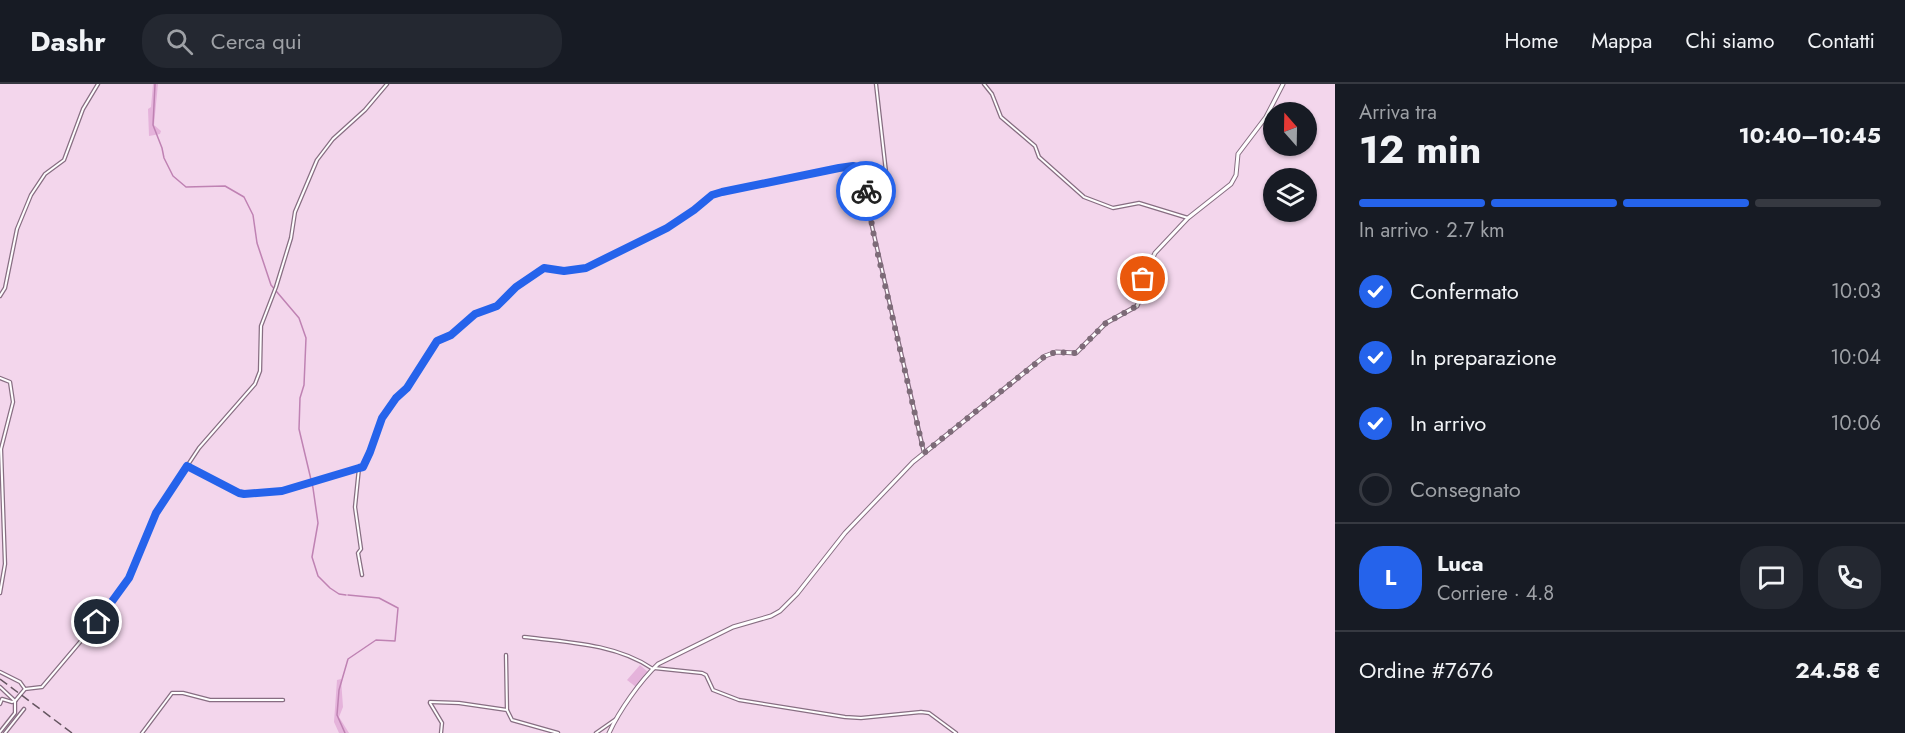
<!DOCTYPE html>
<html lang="it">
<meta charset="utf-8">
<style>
:root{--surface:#171b24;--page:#242831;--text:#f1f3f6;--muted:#9ea1a6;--line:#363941;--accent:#2563eb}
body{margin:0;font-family:Jost,sans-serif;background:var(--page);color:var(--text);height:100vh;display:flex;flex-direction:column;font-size:22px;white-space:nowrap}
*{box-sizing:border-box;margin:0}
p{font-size:20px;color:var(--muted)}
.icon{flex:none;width:33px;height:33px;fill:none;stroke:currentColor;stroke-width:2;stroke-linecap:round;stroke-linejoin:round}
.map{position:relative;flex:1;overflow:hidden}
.sheet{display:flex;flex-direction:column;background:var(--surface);width:570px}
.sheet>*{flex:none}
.needle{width:39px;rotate:340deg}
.buttons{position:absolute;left:1263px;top:18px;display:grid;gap:12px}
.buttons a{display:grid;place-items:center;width:54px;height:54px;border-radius:50%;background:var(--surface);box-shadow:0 2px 4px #0004;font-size:30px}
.pin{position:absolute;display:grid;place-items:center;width:51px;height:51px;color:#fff;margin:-26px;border:3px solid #fff;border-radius:50%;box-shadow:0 2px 6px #0007}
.courier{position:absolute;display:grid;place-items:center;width:60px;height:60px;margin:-30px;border:4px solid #2563eb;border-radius:50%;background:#fff;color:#222;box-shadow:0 2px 8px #0007}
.overview em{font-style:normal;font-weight:700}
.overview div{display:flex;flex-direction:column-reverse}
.overview{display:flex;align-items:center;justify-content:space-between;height:102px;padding:0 24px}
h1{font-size:39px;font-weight:700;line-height:45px}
.bar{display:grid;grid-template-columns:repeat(4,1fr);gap:9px 6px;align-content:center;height:72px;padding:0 24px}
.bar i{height:8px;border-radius:4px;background:var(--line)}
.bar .on{background:var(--accent)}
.bar p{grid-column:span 4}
.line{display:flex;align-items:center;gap:15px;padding:0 24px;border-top:2px solid var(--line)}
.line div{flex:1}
.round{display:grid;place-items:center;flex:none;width:63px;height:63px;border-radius:24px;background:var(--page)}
ol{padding:0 24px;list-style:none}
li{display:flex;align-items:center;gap:18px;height:66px}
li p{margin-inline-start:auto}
li .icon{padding:6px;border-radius:50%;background:var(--accent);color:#fff;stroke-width:4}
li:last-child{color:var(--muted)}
li i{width:33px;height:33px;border:3px solid var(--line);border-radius:50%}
header{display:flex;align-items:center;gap:36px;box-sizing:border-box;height:84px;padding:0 30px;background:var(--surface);border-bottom:2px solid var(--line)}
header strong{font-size:28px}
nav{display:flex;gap:33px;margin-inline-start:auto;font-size:21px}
.search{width:420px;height:54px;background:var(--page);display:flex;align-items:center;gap:15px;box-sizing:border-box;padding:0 21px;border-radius:24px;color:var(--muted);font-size:22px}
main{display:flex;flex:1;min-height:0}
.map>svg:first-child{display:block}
.green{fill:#e5b3db}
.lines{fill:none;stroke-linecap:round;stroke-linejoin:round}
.stream{stroke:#bf82b3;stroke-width:1.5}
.minor-casing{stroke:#876e82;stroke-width:4.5}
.tertiary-casing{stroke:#876e82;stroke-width:5}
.minor{stroke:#fff;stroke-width:2}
.tertiary{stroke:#fff;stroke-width:3}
.rail{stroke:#645560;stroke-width:1.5;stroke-dasharray:9 4.5;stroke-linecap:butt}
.done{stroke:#7d6b78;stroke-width:6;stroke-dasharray:0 10.8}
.route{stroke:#2563eb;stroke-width:8}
</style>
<header>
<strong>Dashr</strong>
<div class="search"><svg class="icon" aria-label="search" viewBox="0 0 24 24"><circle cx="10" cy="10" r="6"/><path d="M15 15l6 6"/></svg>Cerca qui</div>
<nav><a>Home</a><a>Mappa</a><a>Chi siamo</a><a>Contatti</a></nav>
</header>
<main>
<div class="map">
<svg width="1335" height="649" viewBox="0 0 1335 649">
<rect width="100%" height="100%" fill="#f3d6ec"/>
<g class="green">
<polygon points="153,0 158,0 154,41 161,47 160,50 149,52 148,25 151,23"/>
<polygon points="640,581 648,588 636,603 627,596"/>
<polygon points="341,595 343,623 339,633 349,649 339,649 334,638 337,596"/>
</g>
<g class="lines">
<g class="stream">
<polyline points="155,0 153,41 162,64 164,74 173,92 186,103 225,102 244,113 253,131 257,159 271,201 299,234 306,254 304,301 300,314 299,345 313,404 318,439 312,473 318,492 330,504 339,510 346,511"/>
<polyline points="345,649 337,631 339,606 348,575 376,556 395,557 398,524 379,514 348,511"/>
</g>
<defs>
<g id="minor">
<polyline points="984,0 992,10 1001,33 1035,62 1039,73 1084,113 1113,124 1139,119 1188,134"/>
<polyline points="866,116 886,88 876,0"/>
<polyline points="0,212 5,204 17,145 31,111 45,90 64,76 83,25 98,0"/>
<polyline points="0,294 10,298 13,318 1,365 5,480 0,509"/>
<polyline points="187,382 239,409 244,410 282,407 359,384"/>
<polyline points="362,491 358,469 361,465 355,423 359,384 363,383 370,368 382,334 396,314 407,304 437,257 451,251 475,230 497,222 516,203 544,184 564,187 586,184 637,160 679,137 712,111 722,108 825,86 853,82 861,84 866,89 866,116 924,369"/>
<path d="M524,553C567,558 617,560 653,585"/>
<polyline points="506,571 507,626"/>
<polyline points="654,584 702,589 706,591 713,606 739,616 845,633 861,634 921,628 929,629 956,649"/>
<polyline points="0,588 20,598 25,605"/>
<polyline points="0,603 15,617"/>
<polyline points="15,617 25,605 42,603 97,538 129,494 156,429 199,364 255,300 260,287 261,242 276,203 291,154 295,128 317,76 333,55 365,26 387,0"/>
<polyline points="430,618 459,619 507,626 512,636 558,649"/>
<polyline points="430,619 442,639 441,649"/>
<polyline points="0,620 2,615 12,618 15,617"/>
<polyline points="0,648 15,629 15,617"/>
<polyline points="5,649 24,625"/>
<polyline points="142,649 172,609 183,609 210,616 283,616"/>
<polyline points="596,649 616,635"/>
</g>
<path id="tertiary" d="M609,649C619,627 640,597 658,580L733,543L771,532L780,527L797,510L845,449L913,378L1045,272L1056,268L1076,269L1106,239L1137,222L1142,210L1143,195L1155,169L1188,134L1231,100L1236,91L1238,70L1266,33L1283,0"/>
</defs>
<use href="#minor" class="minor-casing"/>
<use href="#tertiary" class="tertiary-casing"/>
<use href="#minor" class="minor"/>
<use href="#tertiary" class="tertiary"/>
<polyline class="rail" points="0,595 72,649"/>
</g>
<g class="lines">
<polyline class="done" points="866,107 875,158 924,369 1045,272 1056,268 1076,269 1106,239 1137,222 1142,210 1143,195"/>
<polyline class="route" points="97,538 129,494 156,429 187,382 239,409 244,410 282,407 359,384 363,383 370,368 382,334 396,314 407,304 437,257 451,251 475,230 497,222 516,203 544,184 564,187 586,184 667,144 694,126 712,111 722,108 839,84 853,82 861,84 866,89 866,107"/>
</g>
</svg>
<div class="buttons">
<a><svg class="needle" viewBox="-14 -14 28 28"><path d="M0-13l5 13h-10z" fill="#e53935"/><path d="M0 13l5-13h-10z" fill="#9ea1a6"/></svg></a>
<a><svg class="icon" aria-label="layers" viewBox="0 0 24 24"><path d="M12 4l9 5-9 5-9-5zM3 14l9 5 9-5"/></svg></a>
</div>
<div class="pin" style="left:1143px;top:195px;background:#ea580c"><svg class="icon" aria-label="bag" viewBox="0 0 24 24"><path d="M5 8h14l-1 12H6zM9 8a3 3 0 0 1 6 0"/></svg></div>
<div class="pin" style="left:97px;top:538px;background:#1f2937"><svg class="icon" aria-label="home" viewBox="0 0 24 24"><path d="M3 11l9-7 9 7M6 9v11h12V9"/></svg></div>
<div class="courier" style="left:866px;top:107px"><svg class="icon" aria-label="bike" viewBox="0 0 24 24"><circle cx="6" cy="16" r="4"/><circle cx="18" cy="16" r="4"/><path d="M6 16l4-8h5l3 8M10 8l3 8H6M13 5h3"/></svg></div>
</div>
<section class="sheet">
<div class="overview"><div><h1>12 min</h1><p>Arriva tra</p></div><em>10:40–10:45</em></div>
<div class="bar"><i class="on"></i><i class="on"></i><i class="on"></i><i></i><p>In arrivo · 2.7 km</p></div>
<ol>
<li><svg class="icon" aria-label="check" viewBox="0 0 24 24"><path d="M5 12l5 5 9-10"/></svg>Confermato<p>10:03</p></li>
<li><svg class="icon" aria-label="check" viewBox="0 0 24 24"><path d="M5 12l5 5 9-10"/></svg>In preparazione<p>10:04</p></li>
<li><svg class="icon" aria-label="check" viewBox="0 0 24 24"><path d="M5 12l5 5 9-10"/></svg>In arrivo<p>10:06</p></li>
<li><i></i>Consegnato</li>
</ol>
<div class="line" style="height:108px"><b class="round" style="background:var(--accent);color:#fff">L</b><div><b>Luca</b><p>Corriere · 4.8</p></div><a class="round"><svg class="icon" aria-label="chat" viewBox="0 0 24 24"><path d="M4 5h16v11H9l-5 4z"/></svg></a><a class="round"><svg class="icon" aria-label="phone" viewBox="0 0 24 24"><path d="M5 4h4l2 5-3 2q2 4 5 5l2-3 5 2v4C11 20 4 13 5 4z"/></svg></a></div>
<div class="line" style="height:78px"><div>Ordine #7676</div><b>24.58 €</b></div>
</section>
</main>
